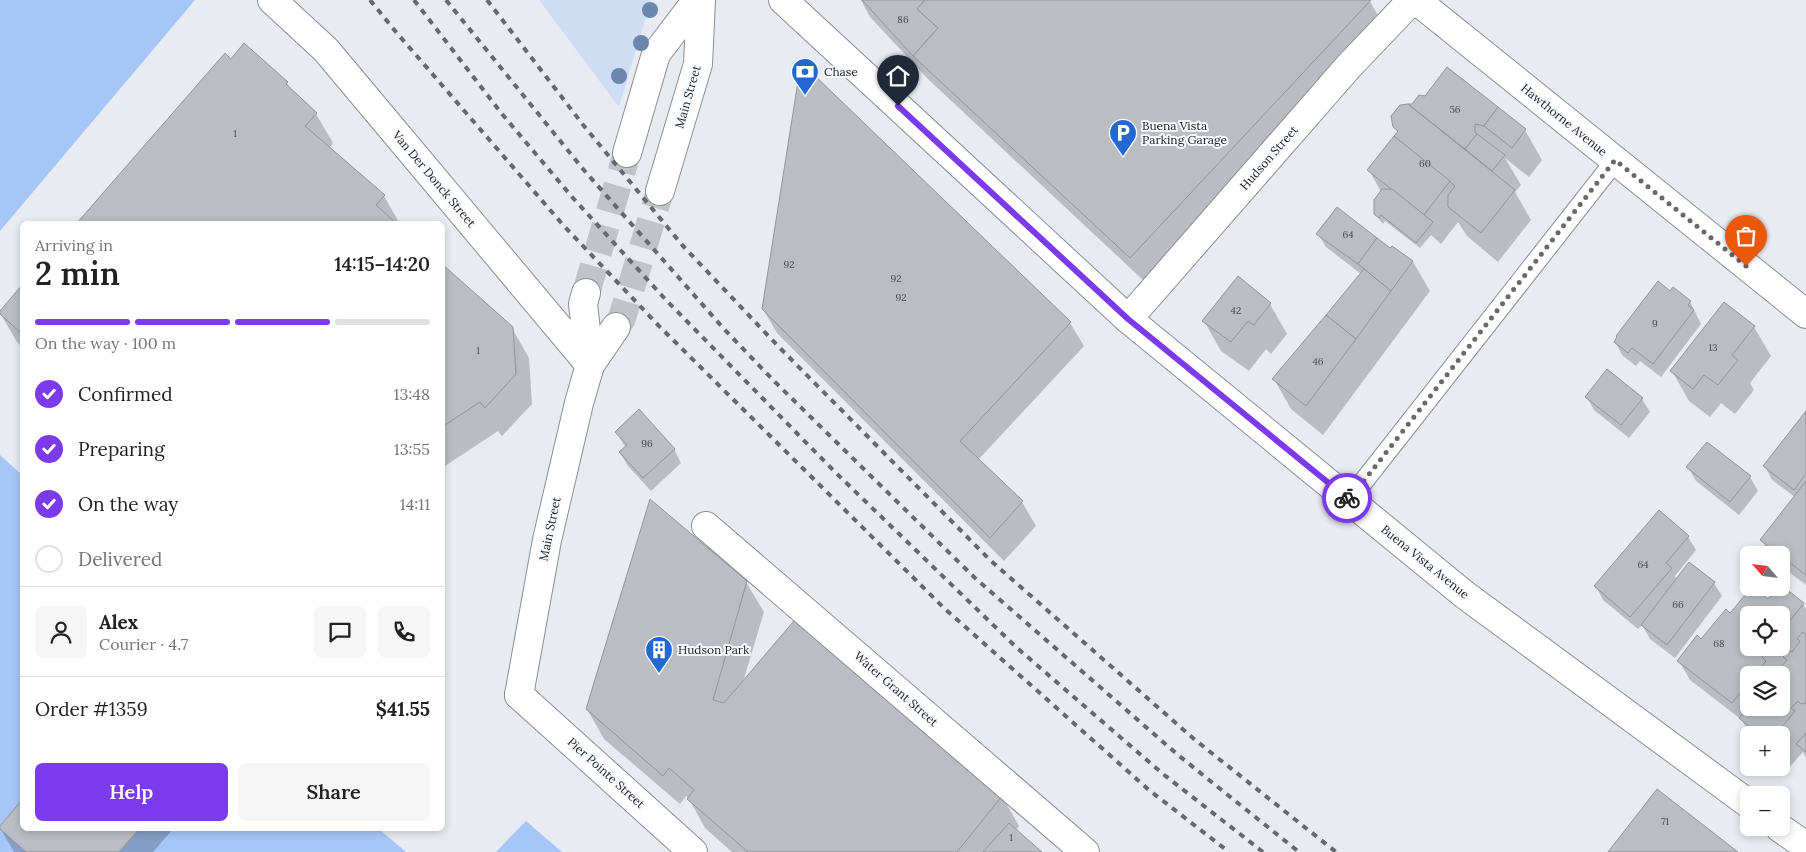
<!DOCTYPE html>
<meta charset="utf-8">
<style>
:root{--surface:#fff;--page:#f6f6f6;--text:#222;--muted:#767676;--line:#e0e0e0;--accent:#7c3aed}
body{margin:0;font-family:Lora,serif;background:var(--page);color:var(--text);height:100vh;display:flex;flex-direction:column;font-size:19px;white-space:nowrap}
*{box-sizing:border-box;margin:0}
p{font-size:16px;color:var(--muted)}
.icon{flex:none;width:28px;height:28px;fill:none;stroke:currentColor;stroke-width:2;stroke-linecap:round;stroke-linejoin:round}
.map{position:relative;flex:1;overflow:hidden}
.details{position:absolute;left:20px;top:221px;width:425px;height:610px;display:flex;flex-direction:column;background:var(--surface);border-radius:8px;box-shadow:0 2px 8px #0003}
.details>*{flex:none}
.needle{width:32px;rotate:298deg}
.tools{position:absolute;left:1740px;top:546px;display:grid;gap:10px}
.tools a{display:grid;place-items:center;width:50px;height:50px;border-radius:8px;background:var(--surface);box-shadow:0 2px 8px #0003;font-size:25px}
.pin{position:absolute;display:grid;place-items:center;width:42px;height:42px;color:#fff;margin:-51px -21px;border-radius:50% 50% 50% 0;rotate:-45deg;box-shadow:0 0 5px #0007}
.pin .icon{rotate:45deg}
.courier{position:absolute;display:grid;place-items:center;width:50px;height:50px;margin:-25px;border:4px solid #7c3aed;border-radius:50%;background:#fff;color:#222;box-shadow:0 1px 6px #0007}
.overview em{font-style:normal;font-weight:600}
.overview div{display:flex;flex-direction:column-reverse}
.overview{display:flex;align-items:center;justify-content:space-between;height:85px;padding:0 15px}
h1{font-size:32px;font-weight:600;line-height:38px}
.bar{display:grid;grid-template-columns:repeat(4,1fr);gap:8px 5px;align-content:center;height:60px;padding:0 15px}
.bar i{height:6px;border-radius:4px;background:var(--line)}
.bar .on{background:var(--accent)}
.bar p{grid-column:span 4}
.line{display:flex;align-items:center;gap:12px;padding:0 15px;border-top:1px solid var(--line)}
.line div{flex:1}
.round{display:grid;place-items:center;flex:none;width:52px;height:52px;border-radius:8px;background:var(--page)}
ol{padding:0 15px;list-style:none}
li{display:flex;align-items:center;gap:15px;height:55px}
li p{margin-inline-start:auto}
li .icon{padding:5px;border-radius:50%;background:var(--accent);color:#fff;stroke-width:4}
li:last-child{color:var(--muted)}
li i{width:28px;height:28px;border:2px solid var(--line);border-radius:50%}
.action{display:flex;gap:10px;margin-top:auto;padding:10px 15px}
.action a{flex:1;height:58px;border-radius:8px;background:var(--accent);color:#fff;font-size:20px;font-weight:600;line-height:58px;text-align:center}
.action a+a{background:var(--page);color:var(--text)}
.map>svg:first-child{display:block}
.green{fill:#ceddf4}
.water{fill:#a7c6f8}
.shadow{fill:#0003;fill-rule:evenodd}
.building{fill:#babec3;stroke:#92959a}
.lines{fill:none;stroke-linecap:round;stroke-linejoin:round}
.tertiary-tunnel{stroke:#c0c4c9;stroke-width:28;stroke-dasharray:28 14;stroke-linecap:butt}
.service-casing{stroke:#8b8e94;stroke-width:21}
.minor-casing{stroke:#8b8e94;stroke-width:30}
.tertiary-casing{stroke:#8b8e94;stroke-width:30}
.service{stroke:#fff;stroke-width:19}
.minor{stroke:#fff;stroke-width:28}
.tertiary{stroke:#fff;stroke-width:28}
.rail{stroke:#66686c;stroke-width:4;stroke-dasharray:6 6;stroke-linecap:butt}
.tree{fill:#6b86af}
.done{stroke:#67696d;stroke-width:5;stroke-dasharray:0 9}
.route{stroke:#7c3aed;stroke-width:6}
.labels{text-anchor:middle;stroke-width:4;stroke-linejoin:round;paint-order:stroke}
.number-label{font-size:10px;fill:#484a4c}
.poi-label{font-size:12px;fill:#222325;stroke:#f6f9ff;text-anchor:start}
.street-label{font-size:12px;fill:#222325;stroke:#f6f9ff}
</style>
<div class="map">
<svg width="1806" height="852" viewBox="0 0 1806 852">
<rect width="100%" height="100%" fill="#e8ecf2"/>
<polygon class="green" points="539,0 651,0 619,107"/>
<g class="water">
<polygon points="0,0 195,0 0,231"/>
<polygon points="0,455 22,475 22,829 379,829 406,852 0,852"/>
<polygon points="526,821 562,852 496,852"/>
</g>
<g class="shadow">
<polygon points="861,0 1369,0 1383,24 1144,281 928,79 870,17"/>
<polygon points="231,60 287,83 292,93 316,114 333,143 329,148 384,196 400,224 78,224"/>
<polygon points="1413,105 1525,130 1542,160 1529,177 1505,158 1521,185 1515,192 1531,220 1498,262 1467,236 1458,222 1441,244 1431,235 1420,248 1385,221 1383,224 1375,214 1381,192 1369,170 1398,133 1394,127 1401,106"/>
<polygon points="1318,234 1390,250 1392,247 1413,262 1430,291 1323,435 1291,409 1274,379 1361,274 1326,247"/>
<polygon points="442,266 512,328 529,358 532,404 502,436 498,431 442,468"/>
<polygon points="1239,278 1270,304 1287,334 1271,354 1266,349 1249,371 1221,351 1204,321"/>
<polygon points="22,287 22,347 17,342 0,313"/>
<polygon points="1671,293 1690,302 1701,324 1661,377 1640,361 1636,366 1623,356 1615,342"/>
<polygon points="763,309 1070,323 1084,346 978,460 1022,502 1036,526 1004,561 777,333"/>
<polygon points="1754,327 1771,356 1750,383 1754,390 1735,414 1721,403 1710,417 1689,401 1672,371"/>
<polygon points="1587,397 1642,399 1650,412 1629,438 1594,410"/>
<polygon points="1806,413 1806,585 1781,566 1781,555 1770,555 1762,540 1795,497 1772,480 1765,466"/>
<polygon points="616,432 674,449 681,463 651,491 628,466 620,453 626,448"/>
<polygon points="1707,443 1750,477 1758,491 1739,515 1696,481 1688,467"/>
<polygon points="1688,537 1696,550 1675,576 1677,580 1714,583 1722,596 1675,658 1650,639 1642,625 1638,629 1603,600 1596,586"/>
<polygon points="746,582 764,612 743,682 1002,796 1019,826 1016,830 1040,852 732,852 705,828 689,799 686,796 680,804 604,739 587,709"/>
<path d="M1752,588L1769,600L1779,588H1781L1803,604L1806,609V758L1803,752L1786,771L1781,767V735H1750L1742,720L1690,680L1679,661L1731,615ZM1749,615H1781V648H1749ZM1749,675H1781V708H1749Z"/>
<polygon points="22,802 22,829 173,829 153,852 14,852 0,828"/>
</g>
<g class="building">
<polygon points="862,0 925,0 917,9 938,28 913,56"/>
<polygon points="925,0 1371,0 1130,258 913,56 938,28 917,9"/>
<polygon points="244,43 288,82 286,84 317,113 305,126 385,195 376,205 397,224 76,224 225,53 231,59"/>
<polygon points="1447,67 1498,107 1484,126 1475,124 1475,132 1477,134 1465,149 1408,104 1412,104 1419,95 1425,96"/>
<polygon points="811,72 1071,322 960,441 1023,501 990,538 762,309 799,75"/>
<polygon points="1408,104 1515,190 1481,233 1448,207 1448,195 1455,186 1394,136 1398,131 1393,127 1391,116 1400,105"/>
<polygon points="1498,107 1526,129 1512,148 1484,126"/>
<polygon points="1477,134 1505,155 1492,171 1465,149"/>
<polygon points="1394,136 1450,181 1424,215 1367,170"/>
<polygon points="1382,189 1392,189 1433,222 1416,243 1381,215 1379,218 1374,214 1374,200"/>
<polygon points="1337,207 1377,238 1358,264 1316,234"/>
<polygon points="1377,238 1390,248 1392,246 1413,261 1391,291 1358,264"/>
<polygon points="442,264 513,327 516,374 485,408 480,402 442,427"/>
<polygon points="1364,269 1391,291 1356,339 1326,315"/>
<polygon points="1238,276 1271,303 1254,325 1248,321 1231,342 1202,321"/>
<polygon points="1658,281 1670,291 1673,287 1691,301 1688,305 1694,310 1653,364 1632,348 1628,353 1614,342 1617,337 1616,336"/>
<polygon points="22,285 22,334 0,314 0,311"/>
<polygon points="1724,302 1755,326 1732,355 1738,360 1718,385 1704,375 1693,389 1670,371"/>
<polygon points="1326,315 1356,339 1306,406 1272,379"/>
<polygon points="1607,369 1643,398 1621,425 1585,397"/>
<polygon points="639,409 675,449 643,478 619,452 627,445 615,432"/>
<polygon points="1806,411 1806,474 1794,490 1763,466"/>
<polygon points="1707,442 1751,476 1730,502 1686,467"/>
<polygon points="1806,481 1806,575 1760,540"/>
<polygon points="650,499 747,581 713,700 724,703 799,615 1003,795 957,852 748,852 687,799 694,790 669,768 663,776 586,709"/>
<polygon points="1659,510 1689,536 1666,563 1672,568 1630,617 1594,586"/>
<polygon points="1689,562 1715,582 1667,645 1641,625"/>
<polygon points="1781,585 1804,603 1781,632 1781,615 1749,615 1749,648 1769,648 1762,657 1766,661 1754,675 1749,675 1749,682 1732,703 1677,661 1697,635 1701,639 1726,609 1730,613 1751,588 1754,588 1768,599 1777,588 1781,588"/>
<polygon points="1803,632 1806,634 1806,703 1801,704 1798,701 1791,708 1795,711 1775,735 1760,735 1739,718 1749,706 1749,708 1781,708 1781,675 1774,675 1787,660 1783,657 1789,650 1792,652 1800,641 1797,639"/>
<polygon points="1806,733 1806,752 1796,744"/>
<polygon points="1657,789 1738,852 1608,852"/>
<polygon points="22,800 22,829 139,829 119,852 26,852 0,829 0,826"/>
<polygon points="1009,823 1042,852 983,852"/>
</g>
<g class="lines">
<g class="tertiary-tunnel">
<polyline points="586,293 627,153"/>
<polyline points="616,327 622,318 660,191"/>
</g>
<defs>
<polyline id="service" points="1349,500 1615,161"/>
<g id="minor">
<polyline points="272,0 326,50 590,365"/>
<polyline points="1416,0 1806,314"/>
<polyline points="706,526 1085,852"/>
<polyline points="519,695 693,852"/>
</g>
<g id="tertiary">
<polyline points="783,0 1128,319 1465,595 1749,804"/>
<polyline points="627,153 656,54 697,0"/>
<polyline points="660,191 698,64 701,0"/>
<polyline points="586,293 583,304 590,365"/>
<polyline points="1128,319 1349,66 1412,0"/>
<polyline points="519,695 547,540 579,403 590,365 616,327"/>
<polyline points="1780,828 1806,846"/>
</g>
</defs>
<use href="#service" class="service-casing"/>
<use href="#minor" class="minor-casing"/>
<use href="#tertiary" class="tertiary-casing"/>
<use href="#service" class="service"/>
<use href="#minor" class="minor"/>
<use href="#tertiary" class="tertiary"/>
<g class="rail">
<polyline points="370,0 396,32 564,226 659,326 944,608 1149,790 1229,852"/>
<polyline points="414,0 502,114 573,198 666,300 835,472 1016,647 1163,774 1263,852"/>
<polyline points="446,0 583,169 724,329 775,382 975,578 1178,755 1299,852"/>
<polyline points="487,0 584,126 683,246 777,345 990,560 1194,739 1336,852"/>
</g>
</g>
<g class="tree">
<circle cx="650" cy="10" r="8"/>
<circle cx="641" cy="43" r="8"/>
<circle cx="619" cy="76" r="8"/>
</g>
<g class="lines">
<polyline class="done" points="1347,498 1349,500 1615,160 1746,266"/>
<polyline class="route" points="898,106 1128,319 1347,498"/>
</g>
<defs>
<symbol id="bank-pin" viewBox="-11 -11 22 30"><path d="M0 17L-7.5 6A9.5 9.5 0 1 1 7.5 6Z" fill="#2267d3" stroke="#f6f9ff"/><path d="M-6-4H6V4H-6ZM0-2.3a2.3 2.3 0 1 0 0 4.6a2.3 2.3 0 1 0 0-4.6Z" fill="#fff"/></symbol>
<symbol id="parking-pin" viewBox="-11 -11 22 30"><path d="M0 17L-7.5 6A9.5 9.5 0 1 1 7.5 6Z" fill="#2267d3" stroke="#f6f9ff"/><path d="M-3.5-5.5H1a3.5 3.5 0 0 1 0 7H-1V5.5H-3.5ZM-1-3.4V-.6H.8a1.4 1.4 0 0 0 0-2.8Z" fill="#fff"/></symbol>
<symbol id="building-pin" viewBox="-11 -11 22 30"><path d="M0 17L-7.5 6A9.5 9.5 0 1 1 7.5 6Z" fill="#2267d3" stroke="#f6f9ff"/><path d="M-4-6H4V6H1V3H-1V6H-4ZM-2.5-4.3h1.7v1.8h-1.7ZM.8-4.3h1.7v1.8H.8ZM-2.5-1h1.7V.8h-1.7ZM.8-1h1.7V.8H.8Z" fill="#fff"/></symbol>
</defs>
<g fill-rule="evenodd">
<use href="#bank-pin" x="789" y="56" width="32" height="43"/>
<use href="#parking-pin" x="1107" y="117" width="32" height="43"/>
<use href="#building-pin" x="643" y="634" width="32" height="43"/>
</g>
<g class="labels">
<g class="number-label">
<text x="903" y="23">86</text>
<text x="1455" y="113">56</text>
<text x="235" y="137">1</text>
<text x="1425" y="167">60</text>
<text x="1348" y="238">64</text>
<text x="789" y="268">92</text>
<text x="896" y="282">92</text>
<text x="901" y="301">92</text>
<text x="1236" y="314">42</text>
<text x="1655" y="327">9</text>
<text x="1713" y="351">13</text>
<text x="478" y="354">1</text>
<text x="1318" y="365">46</text>
<text x="647" y="447">96</text>
<text x="1643" y="568">64</text>
<text x="1678" y="608">66</text>
<text x="1719" y="647">68</text>
<text x="1665" y="825">71</text>
<text x="1011" y="841">1</text>
</g>
<g class="poi-label">
<text x="824" y="76">Chase</text>
<text x="1142" y="130">Buena Vista<tspan x="1142" dy="14">Parking Garage</tspan></text>
<text x="678" y="654">Hudson Park</text>
</g>
<g class="street-label">
<text transform="translate(688 97) rotate(-74)" y="4">Main Street</text>
<text transform="translate(1564 120) rotate(39)" y="4">Hawthorne Avenue</text>
<text transform="translate(1269 158) rotate(-49)" y="4">Hudson Street</text>
<text transform="translate(434 179) rotate(50)" y="4">Van Der Donck Street</text>
<text transform="translate(550 529) rotate(-78)" y="4">Main Street</text>
<text transform="translate(1425 562) rotate(39)" y="4">Buena Vista Avenue</text>
<text transform="translate(896 689) rotate(41)" y="4">Water Grant Street</text>
<text transform="translate(606 773) rotate(42)" y="4">Pier Pointe Street</text>
</g>
</g>
</svg>
<div class="tools">
<a><svg class="needle" viewBox="-14 -14 28 28"><path d="M0-13l5 13h-10z" fill="#e53935"/><path d="M0 13l5-13h-10z" fill="#767676"/></svg></a>
<a><svg class="icon" aria-label="locate" viewBox="0 0 24 24"><circle cx="12" cy="12" r="6"/><path d="M12 2v4M12 18v4M2 12h4M18 12h4"/></svg></a>
<a><svg class="icon" aria-label="layers" viewBox="0 0 24 24"><path d="M12 4l9 5-9 5-9-5zM3 14l9 5 9-5"/></svg></a>
<a>+</a>
<a>−</a>
</div>
<div class="pin" style="left:1746px;top:266px;background:#ea580c"><svg class="icon" aria-label="bag" viewBox="0 0 24 24"><path d="M5 8h14l-1 12H6zM9 8a3 3 0 0 1 6 0"/></svg></div>
<div class="pin" style="left:898px;top:106px;background:#1f2937"><svg class="icon" aria-label="home" viewBox="0 0 24 24"><path d="M3 11l9-7 9 7M6 9v11h12V9"/></svg></div>
<div class="courier" style="left:1347px;top:498px"><svg class="icon" aria-label="bike" viewBox="0 0 24 24"><circle cx="6" cy="16" r="4"/><circle cx="18" cy="16" r="4"/><path d="M6 16l4-8h5l3 8M10 8l3 8H6M13 5h3"/></svg></div>
<section class="details">
<div class="overview"><div><h1>2 min</h1><p>Arriving in</p></div><em>14:15–14:20</em></div>
<div class="bar"><i class="on"></i><i class="on"></i><i class="on"></i><i></i><p>On the way · 100 m</p></div>
<ol>
<li><svg class="icon" aria-label="check" viewBox="0 0 24 24"><path d="M5 12l5 5 9-10"/></svg>Confirmed<p>13:48</p></li>
<li><svg class="icon" aria-label="check" viewBox="0 0 24 24"><path d="M5 12l5 5 9-10"/></svg>Preparing<p>13:55</p></li>
<li><svg class="icon" aria-label="check" viewBox="0 0 24 24"><path d="M5 12l5 5 9-10"/></svg>On the way<p>14:11</p></li>
<li><i></i>Delivered</li>
</ol>
<div class="line" style="height:90px"><a class="round"><svg class="icon" aria-label="person" viewBox="0 0 24 24"><circle cx="12" cy="8" r="4"/><path d="M4 21q1-7 8-7t8 7"/></svg></a><div><b>Alex</b><p>Courier · 4.7</p></div><a class="round"><svg class="icon" aria-label="chat" viewBox="0 0 24 24"><path d="M4 5h16v11H9l-5 4z"/></svg></a><a class="round"><svg class="icon" aria-label="phone" viewBox="0 0 24 24"><path d="M5 4h4l2 5-3 2q2 4 5 5l2-3 5 2v4C11 20 4 13 5 4z"/></svg></a></div>
<div class="line" style="height:65px"><div>Order #1359</div><b>$41.55</b></div>
<div class="action"><a>Help</a><a>Share</a></div>
</section>
</div>
